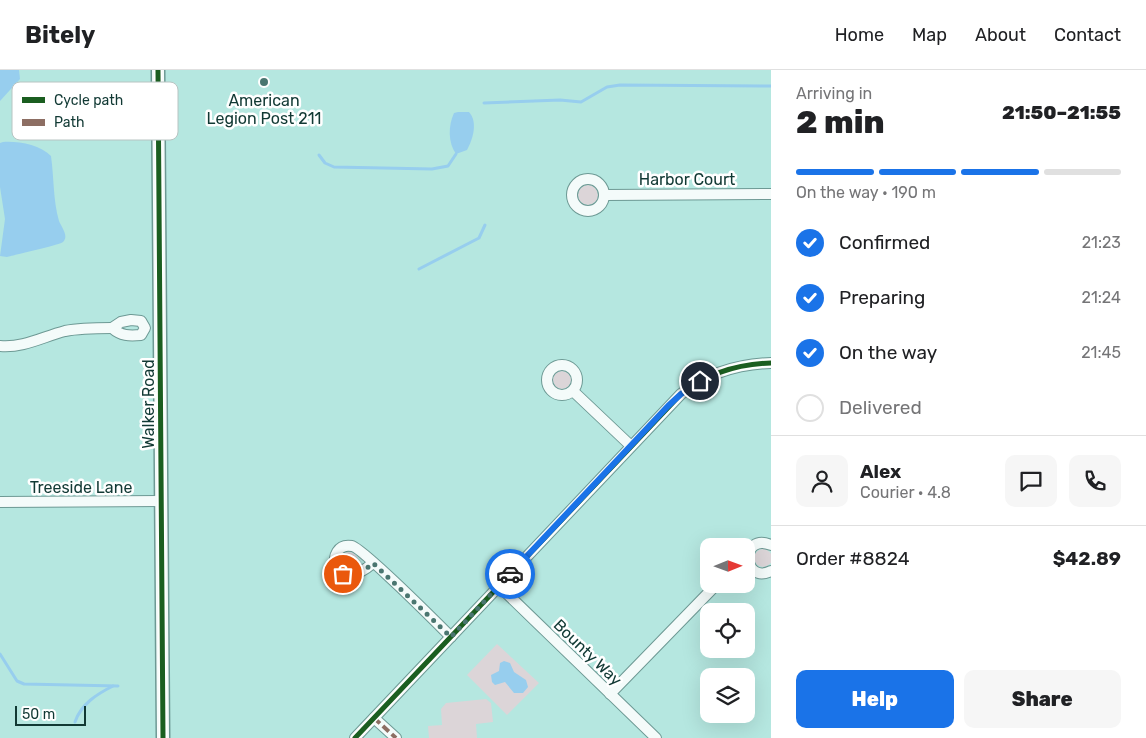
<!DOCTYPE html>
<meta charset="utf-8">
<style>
:root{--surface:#fff;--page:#f6f6f6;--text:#202124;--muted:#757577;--line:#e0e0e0;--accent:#1a73e8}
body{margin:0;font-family:Rubik,sans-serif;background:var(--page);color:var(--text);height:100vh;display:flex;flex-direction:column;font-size:19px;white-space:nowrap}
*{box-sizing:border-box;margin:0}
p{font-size:16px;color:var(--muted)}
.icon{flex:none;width:28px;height:28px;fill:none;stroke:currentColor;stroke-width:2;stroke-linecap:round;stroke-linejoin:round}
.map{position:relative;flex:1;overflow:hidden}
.sheet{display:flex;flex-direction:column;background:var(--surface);width:375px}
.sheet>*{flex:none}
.needle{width:32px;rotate:89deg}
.tools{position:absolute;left:700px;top:468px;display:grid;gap:10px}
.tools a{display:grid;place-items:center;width:55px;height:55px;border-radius:10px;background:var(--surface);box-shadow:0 5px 20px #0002;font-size:25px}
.scale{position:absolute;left:15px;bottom:12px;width:71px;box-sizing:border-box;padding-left:5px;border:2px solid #113934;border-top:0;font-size:14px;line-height:18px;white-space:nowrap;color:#113934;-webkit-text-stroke:4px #fff;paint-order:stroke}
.pin{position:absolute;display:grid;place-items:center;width:42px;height:42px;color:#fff;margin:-21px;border:2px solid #fff;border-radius:50%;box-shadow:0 1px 5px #0007}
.courier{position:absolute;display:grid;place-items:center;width:50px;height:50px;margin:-25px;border:4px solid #1a73e8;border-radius:50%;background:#fff;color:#222;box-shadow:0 1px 6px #0007}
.headline em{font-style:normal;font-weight:800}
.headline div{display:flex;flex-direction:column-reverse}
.headline{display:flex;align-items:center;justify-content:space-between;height:85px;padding:0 25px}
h1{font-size:32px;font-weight:800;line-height:38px}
.bar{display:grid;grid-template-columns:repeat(4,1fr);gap:8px 5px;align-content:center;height:60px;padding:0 25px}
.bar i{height:6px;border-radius:4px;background:var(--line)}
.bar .on{background:var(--accent)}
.bar p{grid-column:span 4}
.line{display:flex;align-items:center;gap:12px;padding:0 25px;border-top:1px solid var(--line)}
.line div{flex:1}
.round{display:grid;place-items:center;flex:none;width:52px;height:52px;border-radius:10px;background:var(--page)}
ol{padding:0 25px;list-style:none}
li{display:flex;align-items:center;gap:15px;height:55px}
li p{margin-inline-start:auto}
li .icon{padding:5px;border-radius:50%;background:var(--accent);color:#fff;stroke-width:4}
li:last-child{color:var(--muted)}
li i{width:28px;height:28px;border:2px solid var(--line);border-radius:50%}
.action{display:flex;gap:10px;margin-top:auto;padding:10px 25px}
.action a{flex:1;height:58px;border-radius:10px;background:var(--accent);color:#fff;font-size:20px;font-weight:800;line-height:58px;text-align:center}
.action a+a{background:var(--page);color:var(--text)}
header{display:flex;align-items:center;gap:30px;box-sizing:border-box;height:70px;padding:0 25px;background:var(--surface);border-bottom:1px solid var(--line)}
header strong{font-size:24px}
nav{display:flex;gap:28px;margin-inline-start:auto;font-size:18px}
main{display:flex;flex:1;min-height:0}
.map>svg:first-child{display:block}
.green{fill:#dcd5d8}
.water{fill:#97ceee}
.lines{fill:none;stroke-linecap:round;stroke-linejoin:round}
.stream{stroke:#97ceee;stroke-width:3}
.minor-casing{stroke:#6d9994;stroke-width:12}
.tertiary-casing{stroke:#6d9994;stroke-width:15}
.minor{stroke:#f4fbfa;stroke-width:10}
.tertiary{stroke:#f4fbfa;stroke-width:12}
.quiet{stroke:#8d6e63;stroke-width:4;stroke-dasharray:8 4;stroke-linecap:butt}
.cycleway-casing{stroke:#fff;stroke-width:8}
.cycleway{stroke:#1b5e20;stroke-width:5}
.done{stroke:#4a7670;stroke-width:5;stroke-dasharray:0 9}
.route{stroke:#1a73e8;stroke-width:6}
.poi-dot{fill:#4a7670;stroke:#fff;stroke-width:2}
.labels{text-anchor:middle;stroke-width:5;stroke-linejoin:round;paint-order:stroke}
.poi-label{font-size:16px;fill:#113934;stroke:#fff}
.street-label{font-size:16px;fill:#113934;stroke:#fff}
.key{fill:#fff;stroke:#b8c4c2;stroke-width:1}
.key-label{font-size:14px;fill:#113934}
</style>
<header>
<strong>Bitely</strong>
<nav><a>Home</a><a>Map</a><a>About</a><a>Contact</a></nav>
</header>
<main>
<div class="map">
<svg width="771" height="668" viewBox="0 0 771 668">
<rect width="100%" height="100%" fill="#b5e7e0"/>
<g class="green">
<circle cx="588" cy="125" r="10"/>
<circle cx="562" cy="310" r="9"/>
<circle cx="763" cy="488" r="9"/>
<circle cx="349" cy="491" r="9"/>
<polygon points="497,574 539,613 507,645 467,605"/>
<polygon points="486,629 491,633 493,652 476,654 477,668 429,668 428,656 442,655 441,639 446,633"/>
</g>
<g class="water">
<polygon points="0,0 19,0 20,9 0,31"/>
<path d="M458,42H469C478,52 473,69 467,80L456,84C448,73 448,56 454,43Z"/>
<path d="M3,72C19,71 40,75 51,86C54,107 53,130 59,151C62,158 69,166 63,172C60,175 14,185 7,187L0,186L5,149L0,117V73Z"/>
<polygon points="504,591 510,593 514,602 526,610 528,617 523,623 514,623 505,612 495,615 492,612 491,605 499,601 500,593"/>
</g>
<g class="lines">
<g class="stream">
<polyline points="484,33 560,30 581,32 607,17 620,15 771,16"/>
<polyline points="319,85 325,93 334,97 432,99 448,96 456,84"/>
<polyline points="419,199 479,168 485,155"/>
<polyline points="0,584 17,611 24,614 118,616"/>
<path d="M75,652C81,634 97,624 113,616"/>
</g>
<defs>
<g id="minor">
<circle cx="588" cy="125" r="16"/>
<polyline points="604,125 771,124"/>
<path d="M131,250L141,251L145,258L141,265C129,266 121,266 112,258L121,252Z"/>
<path d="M0,276C24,278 42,267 65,261C80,258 96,258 112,258"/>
<circle cx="562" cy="310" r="15"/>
<polyline points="573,321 631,376"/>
<polyline points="0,432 161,431"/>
<path d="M771,475C740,462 742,515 771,501"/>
<path d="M373,493C332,529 323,471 352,476C361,477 438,554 451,567"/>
<polyline points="499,516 656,668"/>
<polyline points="610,624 717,514"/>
<polyline points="374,648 396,668"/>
<path d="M355,668L681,324C708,303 737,294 771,293"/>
</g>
<polyline id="tertiary" points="158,0 163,668"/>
</defs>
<use href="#minor" class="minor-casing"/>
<use href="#tertiary" class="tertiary-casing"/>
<use href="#minor" class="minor"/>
<use href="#tertiary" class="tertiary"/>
<polyline class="quiet" points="374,648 396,668"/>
<defs>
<g id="cycleway">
<polyline points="158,0 163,668"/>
<path d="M355,668L681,324C708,303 737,294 771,293"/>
</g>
</defs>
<use href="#cycleway" class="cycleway-casing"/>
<use href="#cycleway" class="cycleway"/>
</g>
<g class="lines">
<path class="done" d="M343,504C356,507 364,501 373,493L451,567L510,504"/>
<polyline class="route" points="510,504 668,336 681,324 700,311"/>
</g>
<circle class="poi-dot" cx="264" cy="12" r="5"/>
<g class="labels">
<g class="poi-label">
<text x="264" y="36">American<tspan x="264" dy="18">Legion Post 211</tspan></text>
</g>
<g class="street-label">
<text x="687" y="115">Harbor Court</text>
<text transform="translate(148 334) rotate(-90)" y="6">Walker Road</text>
<text x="81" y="423">Treeside Lane</text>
<text transform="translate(588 582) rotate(44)" y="6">Bounty Way</text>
</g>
</g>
<rect x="12" y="12" width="166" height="58" rx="8" class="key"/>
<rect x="22" y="27" width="23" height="6" fill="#1b5e20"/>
<rect x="22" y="49" width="23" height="7" fill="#8d6e63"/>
<g class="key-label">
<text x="54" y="35">Cycle path</text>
<text x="54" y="57">Path</text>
</g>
</svg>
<div class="tools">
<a><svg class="needle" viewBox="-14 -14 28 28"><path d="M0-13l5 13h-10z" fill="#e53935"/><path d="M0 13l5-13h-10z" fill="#757577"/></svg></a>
<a><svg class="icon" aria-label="locate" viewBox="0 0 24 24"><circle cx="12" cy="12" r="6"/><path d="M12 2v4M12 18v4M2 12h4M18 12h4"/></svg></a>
<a><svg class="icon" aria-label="layers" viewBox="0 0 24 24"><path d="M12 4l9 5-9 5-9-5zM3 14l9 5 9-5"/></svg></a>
</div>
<div class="scale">50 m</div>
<div class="pin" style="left:343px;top:504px;background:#ea580c"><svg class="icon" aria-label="bag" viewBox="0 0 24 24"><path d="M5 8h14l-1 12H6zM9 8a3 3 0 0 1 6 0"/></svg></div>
<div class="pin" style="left:700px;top:311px;background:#1f2937"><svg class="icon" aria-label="home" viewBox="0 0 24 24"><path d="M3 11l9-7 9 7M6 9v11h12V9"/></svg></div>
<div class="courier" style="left:510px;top:504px"><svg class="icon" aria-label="car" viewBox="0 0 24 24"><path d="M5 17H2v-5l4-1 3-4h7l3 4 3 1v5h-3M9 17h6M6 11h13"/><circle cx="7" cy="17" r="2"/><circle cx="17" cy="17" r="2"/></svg></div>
</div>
<section class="sheet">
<div class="headline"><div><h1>2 min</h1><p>Arriving in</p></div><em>21:50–21:55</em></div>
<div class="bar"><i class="on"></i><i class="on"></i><i class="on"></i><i></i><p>On the way · 190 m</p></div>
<ol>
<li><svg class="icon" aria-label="check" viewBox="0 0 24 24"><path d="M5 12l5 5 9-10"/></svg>Confirmed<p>21:23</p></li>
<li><svg class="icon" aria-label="check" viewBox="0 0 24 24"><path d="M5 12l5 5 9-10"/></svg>Preparing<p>21:24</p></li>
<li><svg class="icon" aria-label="check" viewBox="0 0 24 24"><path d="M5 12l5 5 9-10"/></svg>On the way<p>21:45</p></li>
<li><i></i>Delivered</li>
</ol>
<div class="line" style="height:90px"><a class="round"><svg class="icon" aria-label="person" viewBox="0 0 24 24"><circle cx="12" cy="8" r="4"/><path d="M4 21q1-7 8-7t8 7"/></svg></a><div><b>Alex</b><p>Courier · 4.8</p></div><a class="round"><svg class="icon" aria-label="chat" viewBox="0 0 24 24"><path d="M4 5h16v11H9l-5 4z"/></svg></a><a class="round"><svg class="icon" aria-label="phone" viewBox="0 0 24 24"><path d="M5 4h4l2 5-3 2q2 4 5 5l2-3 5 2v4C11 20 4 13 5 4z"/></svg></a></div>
<div class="line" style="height:65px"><div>Order #8824</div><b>$42.89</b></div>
<div class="action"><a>Help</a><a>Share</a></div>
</section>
</main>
